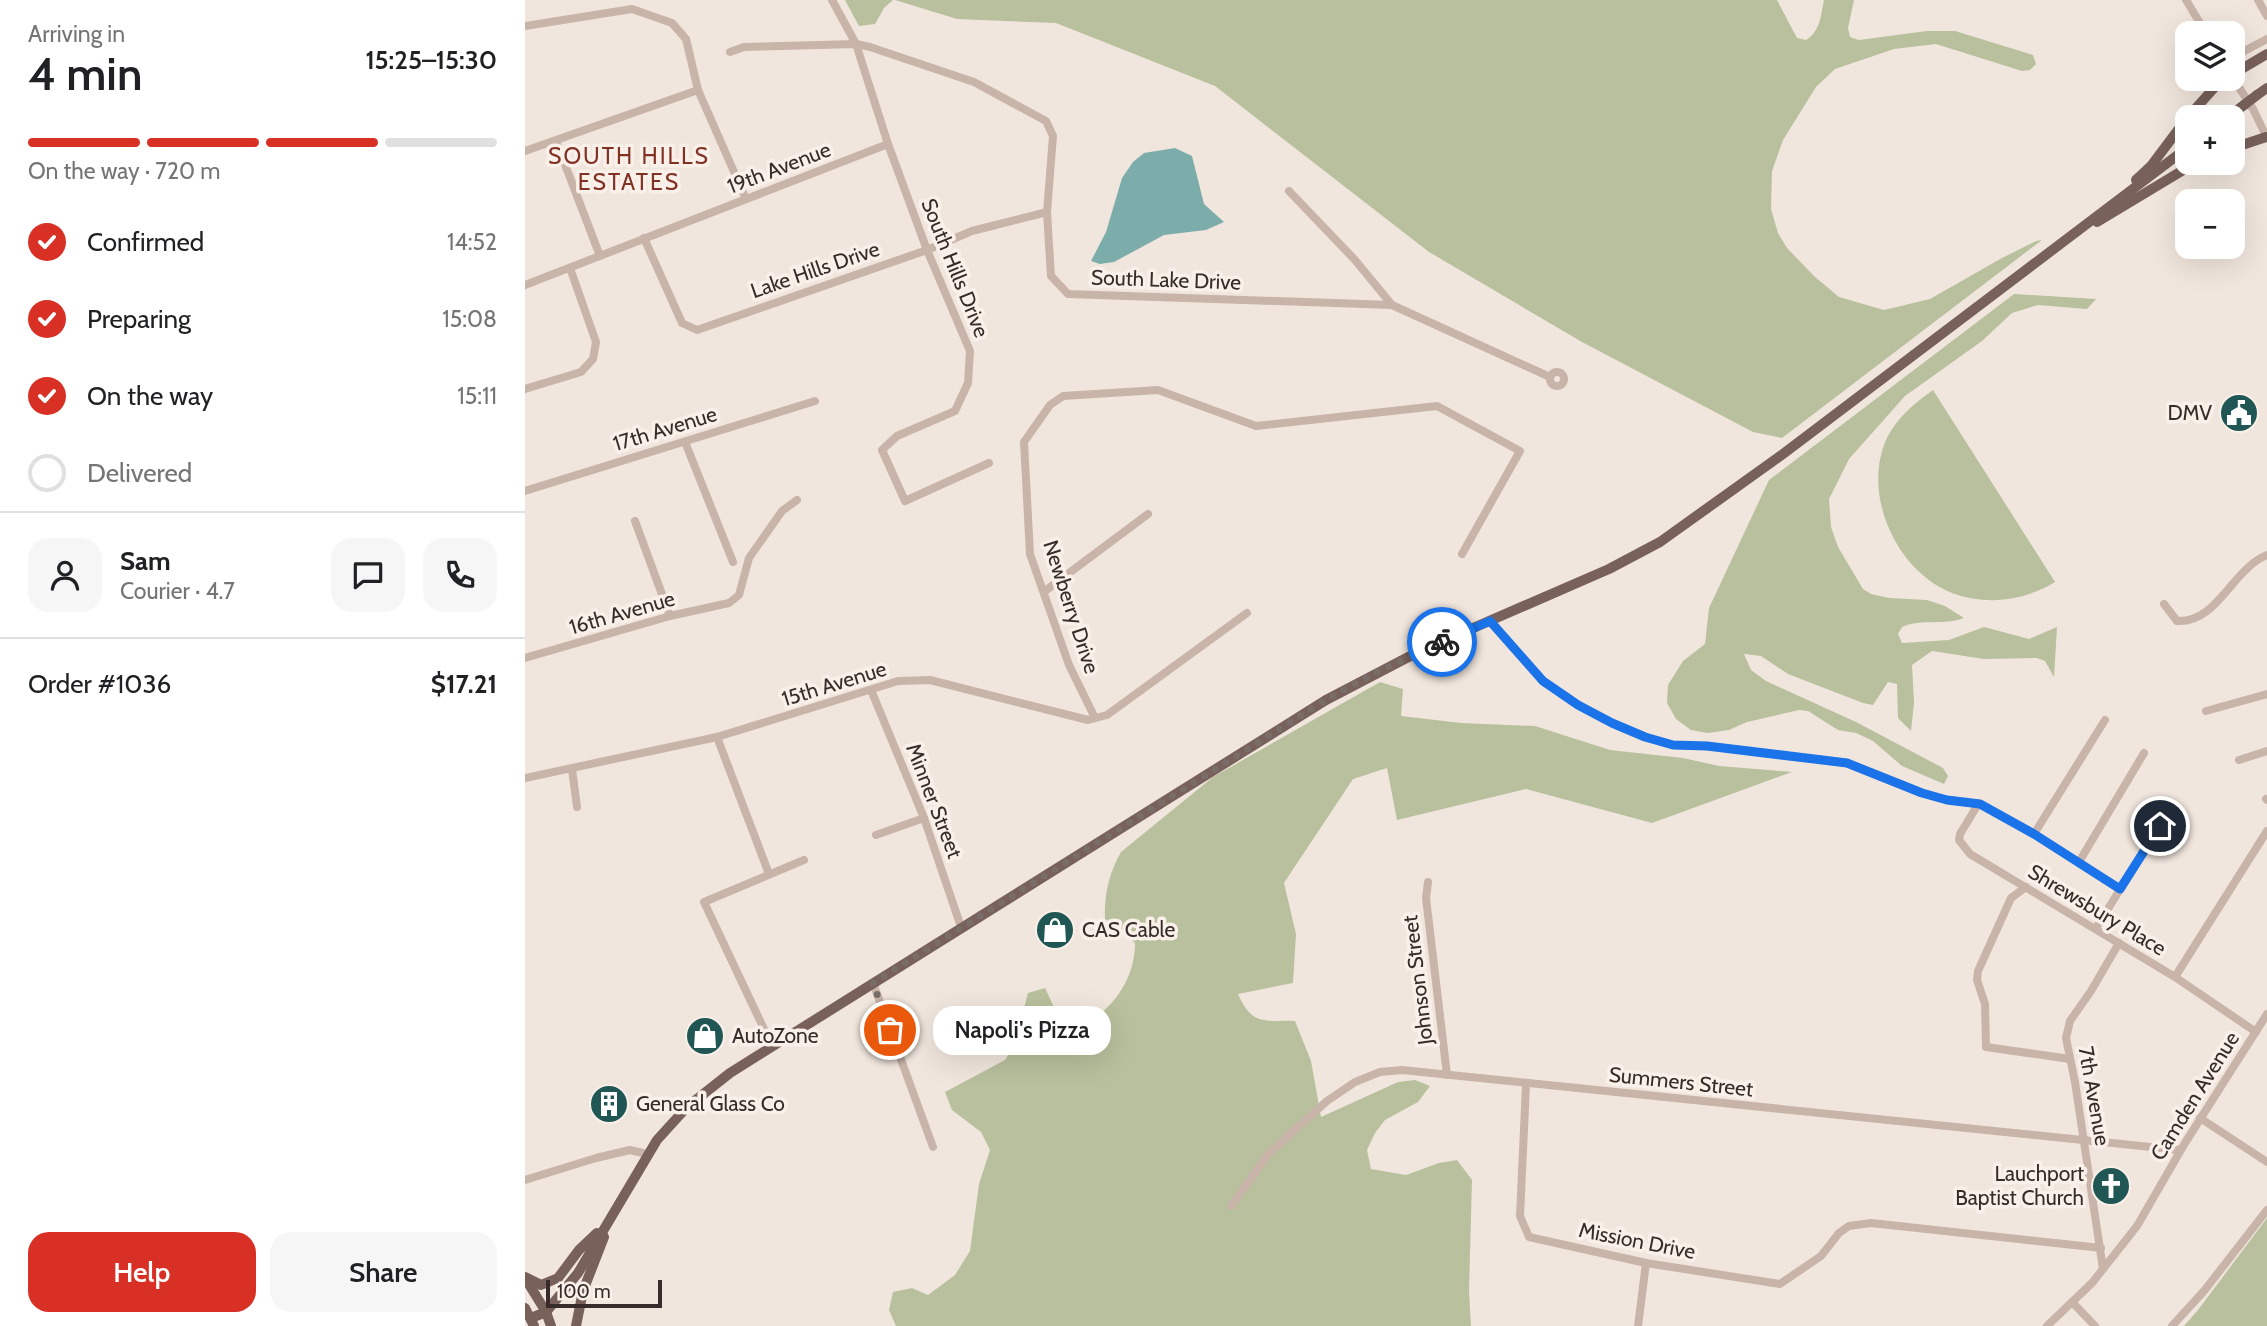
<!DOCTYPE html>
<meta charset="utf-8">
<style>
:root{--surface:#fff;--page:#f6f6f6;--text:#202124;--muted:#757577;--line:#e0e0e0;--accent:#d93025}
body{margin:0;font-family:Cabin,sans-serif;background:var(--page);color:var(--text);height:100vh;display:flex;flex-direction:column;font-size:26px;white-space:nowrap}
*{box-sizing:border-box;margin:0}
p{font-size:23px;color:var(--muted)}
.icon{flex:none;width:38px;height:38px;fill:none;stroke:currentColor;stroke-width:2;stroke-linecap:round;stroke-linejoin:round}
.map{position:relative;flex:1;overflow:hidden}
.side{display:flex;flex-direction:column;background:var(--surface);width:525px}
.side>*{flex:none}
.tools{position:absolute;left:1650px;top:21px;display:grid;gap:14px}
.tools a{display:grid;place-items:center;width:70px;height:70px;border-radius:14px;background:var(--surface);box-shadow:0 7px 28px #0002;font-size:35px}
.scale{position:absolute;left:21px;bottom:18px;width:116px;box-sizing:border-box;padding-left:7px;border:4px solid #372c29;border-top:0;font-size:19px;line-height:24px;white-space:nowrap;color:#372c29;-webkit-text-stroke:5px #f9f0e9;paint-order:stroke}
.pin{position:absolute;display:grid;place-items:center;width:60px;height:60px;color:#fff;margin:-30px;border:4px solid #fff;border-radius:50%;box-shadow:0 2px 7px #0007}
.courier{position:absolute;display:grid;place-items:center;width:70px;height:70px;margin:-35px;border:5px solid #1a73e8;border-radius:50%;background:#fff;color:#222;box-shadow:0 2px 9px #0007}
.bubble{position:absolute;height:49px;border-radius:21px;background:var(--surface);box-shadow:0 7px 28px #0002;font-size:23px;font-weight:600;line-height:49px;text-align:center}
.summary em{font-style:normal;font-weight:600}
.summary div{display:flex;flex-direction:column-reverse}
.summary{display:flex;align-items:center;justify-content:space-between;height:119px;padding:0 28px}
h1{font-size:46px;font-weight:600;line-height:52px}
.bar{display:grid;grid-template-columns:repeat(4,1fr);gap:10px 7px;align-content:center;height:84px;padding:0 28px}
.bar i{height:9px;border-radius:5px;background:var(--line)}
.bar .selected{background:var(--accent)}
.bar p{grid-column:span 4}
.line{display:flex;align-items:center;gap:18px;padding:0 28px;border-top:2px solid var(--line)}
.line div{flex:1}
.round{display:grid;place-items:center;flex:none;width:74px;height:74px;border-radius:21px;background:var(--page)}
ol{padding:0 28px;list-style:none}
li{display:flex;align-items:center;gap:21px;height:77px}
li p{margin-inline-start:auto}
li .icon{padding:7px;border-radius:50%;background:var(--accent);color:#fff;stroke-width:4}
li:last-child{color:var(--muted)}
li i{width:38px;height:38px;border:4px solid var(--line);border-radius:50%}
.primary-button{display:flex;gap:14px;margin-top:auto;padding:14px 28px}
.primary-button a{flex:1;height:80px;border-radius:21px;background:var(--accent);color:#fff;font-size:28px;font-weight:600;line-height:80px;text-align:center}
.primary-button a+a{background:var(--page);color:var(--text)}
main{display:flex;flex:1;min-height:0}
.map>svg:first-child{display:block}
.green{fill:#b8c09d}
.water{fill:#7dadaa}
.lines{fill:none;stroke-linecap:round;stroke-linejoin:round}
.minor{stroke:#c9b4a9;stroke-width:8}
.major{stroke:#78615a;stroke-width:10}
.major-bridge{stroke:#78615a;stroke-width:10}
.done{stroke:#786d68;stroke-width:7;stroke-dasharray:0 12.6}
.route{stroke:#1a73e8;stroke-width:9}
.labels{text-anchor:middle;stroke-width:7;stroke-linejoin:round;paint-order:stroke}
.street-label{font-size:21px;fill:#372c29;stroke:#f9f0e9}
.poi-label{font-size:21px;fill:#372c29;stroke:#f9f0e9;text-anchor:start}
.neighbourhood-label{font-size:23px;letter-spacing:2px;fill:#823125;stroke:#f9f0e9}
</style>
<main>
<section class="side">
<div class="summary"><div><h1>4 min</h1><p>Arriving in</p></div><em>15:25–15:30</em></div>
<div class="bar"><i class="selected"></i><i class="selected"></i><i class="selected"></i><i></i><p>On the way · 720 m</p></div>
<ol>
<li><svg class="icon" aria-label="check" viewBox="0 0 24 24"><path d="M5 12l5 5 9-10"/></svg>Confirmed<p>14:52</p></li>
<li><svg class="icon" aria-label="check" viewBox="0 0 24 24"><path d="M5 12l5 5 9-10"/></svg>Preparing<p>15:08</p></li>
<li><svg class="icon" aria-label="check" viewBox="0 0 24 24"><path d="M5 12l5 5 9-10"/></svg>On the way<p>15:11</p></li>
<li><i></i>Delivered</li>
</ol>
<div class="line" style="height:126px"><a class="round"><svg class="icon" aria-label="person" viewBox="0 0 24 24"><circle cx="12" cy="8" r="4"/><path d="M4 21q1-7 8-7t8 7"/></svg></a><div><b>Sam</b><p>Courier · 4.7</p></div><a class="round"><svg class="icon" aria-label="chat" viewBox="0 0 24 24"><path d="M4 5h16v11H9l-5 4z"/></svg></a><a class="round"><svg class="icon" aria-label="phone" viewBox="0 0 24 24"><path d="M5 4h4l2 5-3 2q2 4 5 5l2-3 5 2v4C11 20 4 13 5 4z"/></svg></a></div>
<div class="line" style="height:91px"><div>Order #1036</div><b>$17.21</b></div>
<div class="primary-button"><a>Help</a><a>Share</a></div>
</section>
<div class="map">
<svg width="1742" height="1326" viewBox="0 0 1742 1326">
<rect width="100%" height="100%" fill="#f1e6dd"/>
<g class="green">
<polygon points="320,0 368,0 359,8 350,24 334,26"/>
<path d="M370,0H1252L1272,38L1281,40C1295,32 1296,15 1299,0H1329L1323,28L1325,37L1334,40L1402,31H1430L1508,55L1511,64L1505,70L1497,71L1411,44L1369,49L1310,69L1291,87L1258,140L1247,171L1246,209L1253,233L1262,248L1290,277L1314,297L1359,310L1405,299L1477,258L1511,241L1517,240L1257,438L1228,432L1057,342L904,252L690,86L531,23L432,19Z"/>
<path d="M1489,294L1571,299L1562,309L1513,305L1487,313L1457,341L1380,396L1324,459L1304,499L1306,527L1313,547L1338,589L1346,594L1364,598L1402,600L1420,606L1439,618C1419,626 1397,618 1377,627L1373,634L1377,643L1424,640L1459,627L1504,639L1532,627L1529,677L1520,661L1512,658L1459,659L1407,651L1387,665L1389,703L1386,731L1373,718L1372,684L1363,682L1348,705L1338,703L1263,674L1236,656L1219,654L1226,670L1241,681L1331,722L1418,768L1423,776L1419,784L1377,766L1348,741L1331,733L1313,730L1283,711L1274,710L1222,722L1204,730L1183,733L1166,730L1151,719L1142,703L1143,685L1158,661L1180,644L1184,608L1244,480Z"/>
<path d="M1408,390L1530,582C1499,601 1462,606 1427,593C1373,572 1339,499 1359,445C1368,421 1388,404 1408,390Z"/>
<path d="M855,682L878,689L876,716L936,723L1010,726L1085,750L1158,758L1194,766L1267,772L1127,823L1001,789L872,820L862,768L828,779L759,883L771,934L768,983L713,994C727,1026 739,1020 770,1021L786,1061L796,1117L873,1082L890,1080L905,1086L893,1102L860,1120L850,1133L842,1150L846,1169L881,1175L914,1163L932,1160L947,1180L944,1291L946,1326H371L364,1310L368,1292L387,1288L403,1295L430,1275L445,1251L454,1184L465,1150L456,1132L427,1110L420,1092L480,1060L489,1046L503,993L520,988L535,1020L551,1028C586,1014 610,980 610,943L580,919C579,895 584,873 596,852L688,777Z"/>
<polygon points="1742,1218 1742,1326 1659,1326 1673,1310"/>
</g>
<polygon class="water" points="650,148 667,156 679,204 699,222 681,230 639,235 589,262 575,264 566,261 581,232 597,178 608,162 619,153"/>
<g class="lines">
<g class="minor">
<polyline points="307,0 331,44 363,144 402,250 445,351 443,383 430,411 372,436 357,450 380,501 464,463"/>
<polyline points="1661,0 1681,33"/>
<polyline points="1733,0 1742,16"/>
<polyline points="0,26 107,9 147,23 161,39 173,90 221,199"/>
<polyline points="205,52 219,47 331,44 345,47 449,82 521,121 528,136 522,212 526,276 543,294 867,305 1025,377"/>
<polyline points="1708,57 1742,39"/>
<polyline points="1708,78 1728,109 1742,138"/>
<polyline points="31,141 75,256"/>
<polyline points="0,151 173,90"/>
<polyline points="764,191 830,260 867,305"/>
<polyline points="119,238 157,323 172,330 402,250 447,231 522,212"/>
<polyline points="0,285 363,144"/>
<circle cx="1032" cy="379" r="7"/>
<polyline points="0,389 56,372 68,359 71,342 45,268"/>
<polyline points="160,442 208,562"/>
<polyline points="0,491 290,401"/>
<polyline points="110,521 145,616"/>
<polyline points="520,591 623,514"/>
<path d="M1639,604L1652,621C1693,623 1706,570 1742,555"/>
<polyline points="965,621 1018,681 1053,705 1087,723 1120,737 1148,745 1182,746 1322,763 1397,793 1422,800 1455,804 1509,834 1595,889"/>
<polyline points="0,658 145,616 204,603 214,595 224,558 257,511 272,500"/>
<polyline points="346,690 399,818 436,927"/>
<polyline points="1681,711 1742,694"/>
<polyline points="570,718 544,665 505,554 499,442 525,405 538,396 633,390 731,426 912,406 995,451 937,554"/>
<polyline points="192,737 244,874"/>
<polyline points="1714,760 1742,751"/>
<polyline points="47,769 52,807"/>
<polyline points="0,778 192,737 373,681 405,680 563,720 582,715 722,613"/>
<polyline points="1741,799 1742,800"/>
<polyline points="1455,804 1452,806 1435,834 1434,840 1445,854 1650,977 1731,1032"/>
<polyline points="1509,834 1580,720"/>
<polyline points="351,835 399,818"/>
<polyline points="1554,862 1619,753"/>
<polyline points="903,882 901,898 922,1075"/>
<polyline points="1501,887 1486,898 1453,971 1452,980 1460,1004 1461,1047 1545,1059"/>
<polyline points="1571,928 1648,805"/>
<polyline points="1650,977 1742,831"/>
<polyline points="348,983 408,1147"/>
<polyline points="247,1046 179,902 279,860"/>
<polyline points="1001,1085 995,1216 1004,1237 1121,1263 1255,1284 1296,1256 1314,1233 1324,1226 1346,1223 1576,1248"/>
<polyline points="1675,1118 1742,1162"/>
<polyline points="0,1180 71,1158 105,1150 122,1154"/>
<polyline points="706,1206 744,1153 802,1101 830,1082 855,1072 877,1070 1655,1150"/>
<polyline points="1578,1269 1550,1082 1541,1038 1545,1021 1566,991 1594,943"/>
<polyline points="1547,1302 1570,1326"/>
<polyline points="1113,1326 1121,1263"/>
<polyline points="1522,1326 1567,1283 1612,1226 1660,1143 1742,1014"/>
<polyline points="1647,1326 1679,1291 1742,1210"/>
</g>
<g class="major">
<polyline points="1708,74 1742,54"/>
<polyline points="1732,95 1742,88"/>
<polyline points="1663,117 1689,88 1702,79"/>
<polyline points="1703,117 1719,105"/>
<polyline points="1708,148 1741,137"/>
<polyline points="1611,180 1626,166 1662,118"/>
<polyline points="1572,222 1670,163"/>
<polyline points="0,1277 16,1285 33,1278 54,1250 72,1233"/>
<polyline points="2,1281 21,1312 26,1326"/>
<polyline points="0,1308 9,1326"/>
<polyline points="6,1318 21,1312 53,1273 132,1140 162,1107 205,1073 801,700 893,652 1084,569 1135,542 1258,454 1662,148"/>
<polyline points="51,1326 58,1291 79,1237"/>
</g>
<polyline class="major-bridge" points="1719,105 1732,95"/>
</g>
<g class="lines">
<polyline class="done" points="365,1030 348,983 801,700 844,676 917,642"/>
<polyline class="route" points="917,642 965,621 1018,681 1053,705 1087,723 1120,737 1148,745 1182,746 1322,763 1397,793 1422,800 1455,804 1509,834 1595,889 1635,826"/>
</g>
<defs>
<symbol id="civic-disc" viewBox="-11 -11 22 22"><circle r="9.5" fill="#205654" stroke="#f9f0e9"/><path d="M-.6-6.5H3V-4.5H.6V-3L4-1V1h2V6H-6V1h2V-1L-.6-3ZM-1.2 2.5V6h2.4V2.5Z" fill="#fff"/></symbol>
<symbol id="shop-disc" viewBox="-11 -11 22 22"><circle r="9.5" fill="#205654" stroke="#f9f0e9"/><path d="M-5-2.5h2.3a2.7 3.5 0 0 1 5.4 0H5L5.5 6h-11ZM-1.5-2.5h3a1.5 2.3 0 0 0-3 0Z" fill="#fff"/></symbol>
<symbol id="building-disc" viewBox="-11 -11 22 22"><circle r="9.5" fill="#205654" stroke="#f9f0e9"/><path d="M-4-6H4V6H1V3H-1V6H-4ZM-2.5-4.3h1.7v1.8h-1.7ZM.8-4.3h1.7v1.8H.8ZM-2.5-1h1.7V.8h-1.7ZM.8-1h1.7V.8H.8Z" fill="#fff"/></symbol>
<symbol id="church-disc" viewBox="-11 -11 22 22"><circle r="9.5" fill="#205654" stroke="#f9f0e9"/><path d="M-1.2-6h2.4v3.5h3.3v2.4h-3.3V6h-2.4V-.1h-3.3v-2.4h3.3Z" fill="#fff"/></symbol>
</defs>
<g fill-rule="evenodd">
<use href="#civic-disc" x="1692" y="391" width="44" height="44"/>
<use href="#shop-disc" x="508" y="908" width="44" height="44"/>
<use href="#shop-disc" x="158" y="1014" width="44" height="44"/>
<use href="#building-disc" x="62" y="1082" width="44" height="44"/>
<use href="#church-disc" x="1564" y="1164" width="44" height="44"/>
</g>
<g class="labels">
<g class="street-label">
<text transform="translate(254 168) rotate(-21)" y="7">19th Avenue</text>
<text transform="translate(430 268) rotate(68)" y="7">South Hills Drive</text>
<text transform="translate(290 270) rotate(-19)" y="7">Lake Hills Drive</text>
<text transform="translate(641 280) rotate(2)" y="7">South Lake Drive</text>
<text transform="translate(140 429) rotate(-17)" y="7">17th Avenue</text>
<text transform="translate(546 607) rotate(72)" y="7">Newberry Drive</text>
<text transform="translate(97 613) rotate(-16)" y="7">16th Avenue</text>
<text transform="translate(309 684) rotate(-17)" y="7">15th Avenue</text>
<text transform="translate(409 801) rotate(69)" y="7">Minner Street</text>
<text transform="translate(1572 910) rotate(31)" y="7">Shrewsbury Place</text>
<text transform="translate(893 980) rotate(-97)" y="7">Johnson Street</text>
<text transform="translate(1156 1082) rotate(6)" y="7">Summers Street</text>
<text transform="translate(1569 1096) rotate(80)" y="7">7th Avenue</text>
<text transform="translate(1670 1096) rotate(-58)" y="7">Camden Avenue</text>
<text transform="translate(1112 1241) rotate(11)" y="7">Mission Drive</text>
</g>
<g class="poi-label">
<text x="1687" y="420" text-anchor="end">DMV</text>
<text x="557" y="937">CAS Cable</text>
<text x="207" y="1043">AutoZone</text>
<text x="111" y="1111">General Glass Co</text>
<text x="1559" y="1181" text-anchor="end">Lauchport<tspan x="1559" dy="24">Baptist Church</tspan></text>
</g>
<g class="neighbourhood-label">
<text x="104" y="164">SOUTH HILLS<tspan x="104" dy="26">ESTATES</tspan></text>
</g>
</g>
</svg>
<div class="tools">
<a><svg class="icon" aria-label="layers" viewBox="0 0 24 24"><path d="M12 4l9 5-9 5-9-5zM3 14l9 5 9-5"/></svg></a>
<a>+</a>
<a>−</a>
</div>
<div class="scale">100 m</div>
<div class="pin" style="left:365px;top:1030px;background:#ea580c"><svg class="icon" aria-label="bag" viewBox="0 0 24 24"><path d="M5 8h14l-1 12H6zM9 8a3 3 0 0 1 6 0"/></svg></div>
<div class="pin" style="left:1635px;top:826px;background:#1f2937"><svg class="icon" aria-label="home" viewBox="0 0 24 24"><path d="M3 11l9-7 9 7M6 9v11h12V9"/></svg></div>
<div class="courier" style="left:917px;top:642px"><svg class="icon" aria-label="bike" viewBox="0 0 24 24"><circle cx="6" cy="16" r="4"/><circle cx="18" cy="16" r="4"/><path d="M6 16l4-8h5l3 8M10 8l3 8H6M13 5h3"/></svg></div>
<div class="bubble" style="left:408px;top:1006px;width:178px">Napoli's Pizza</div>
</div>
</main>
